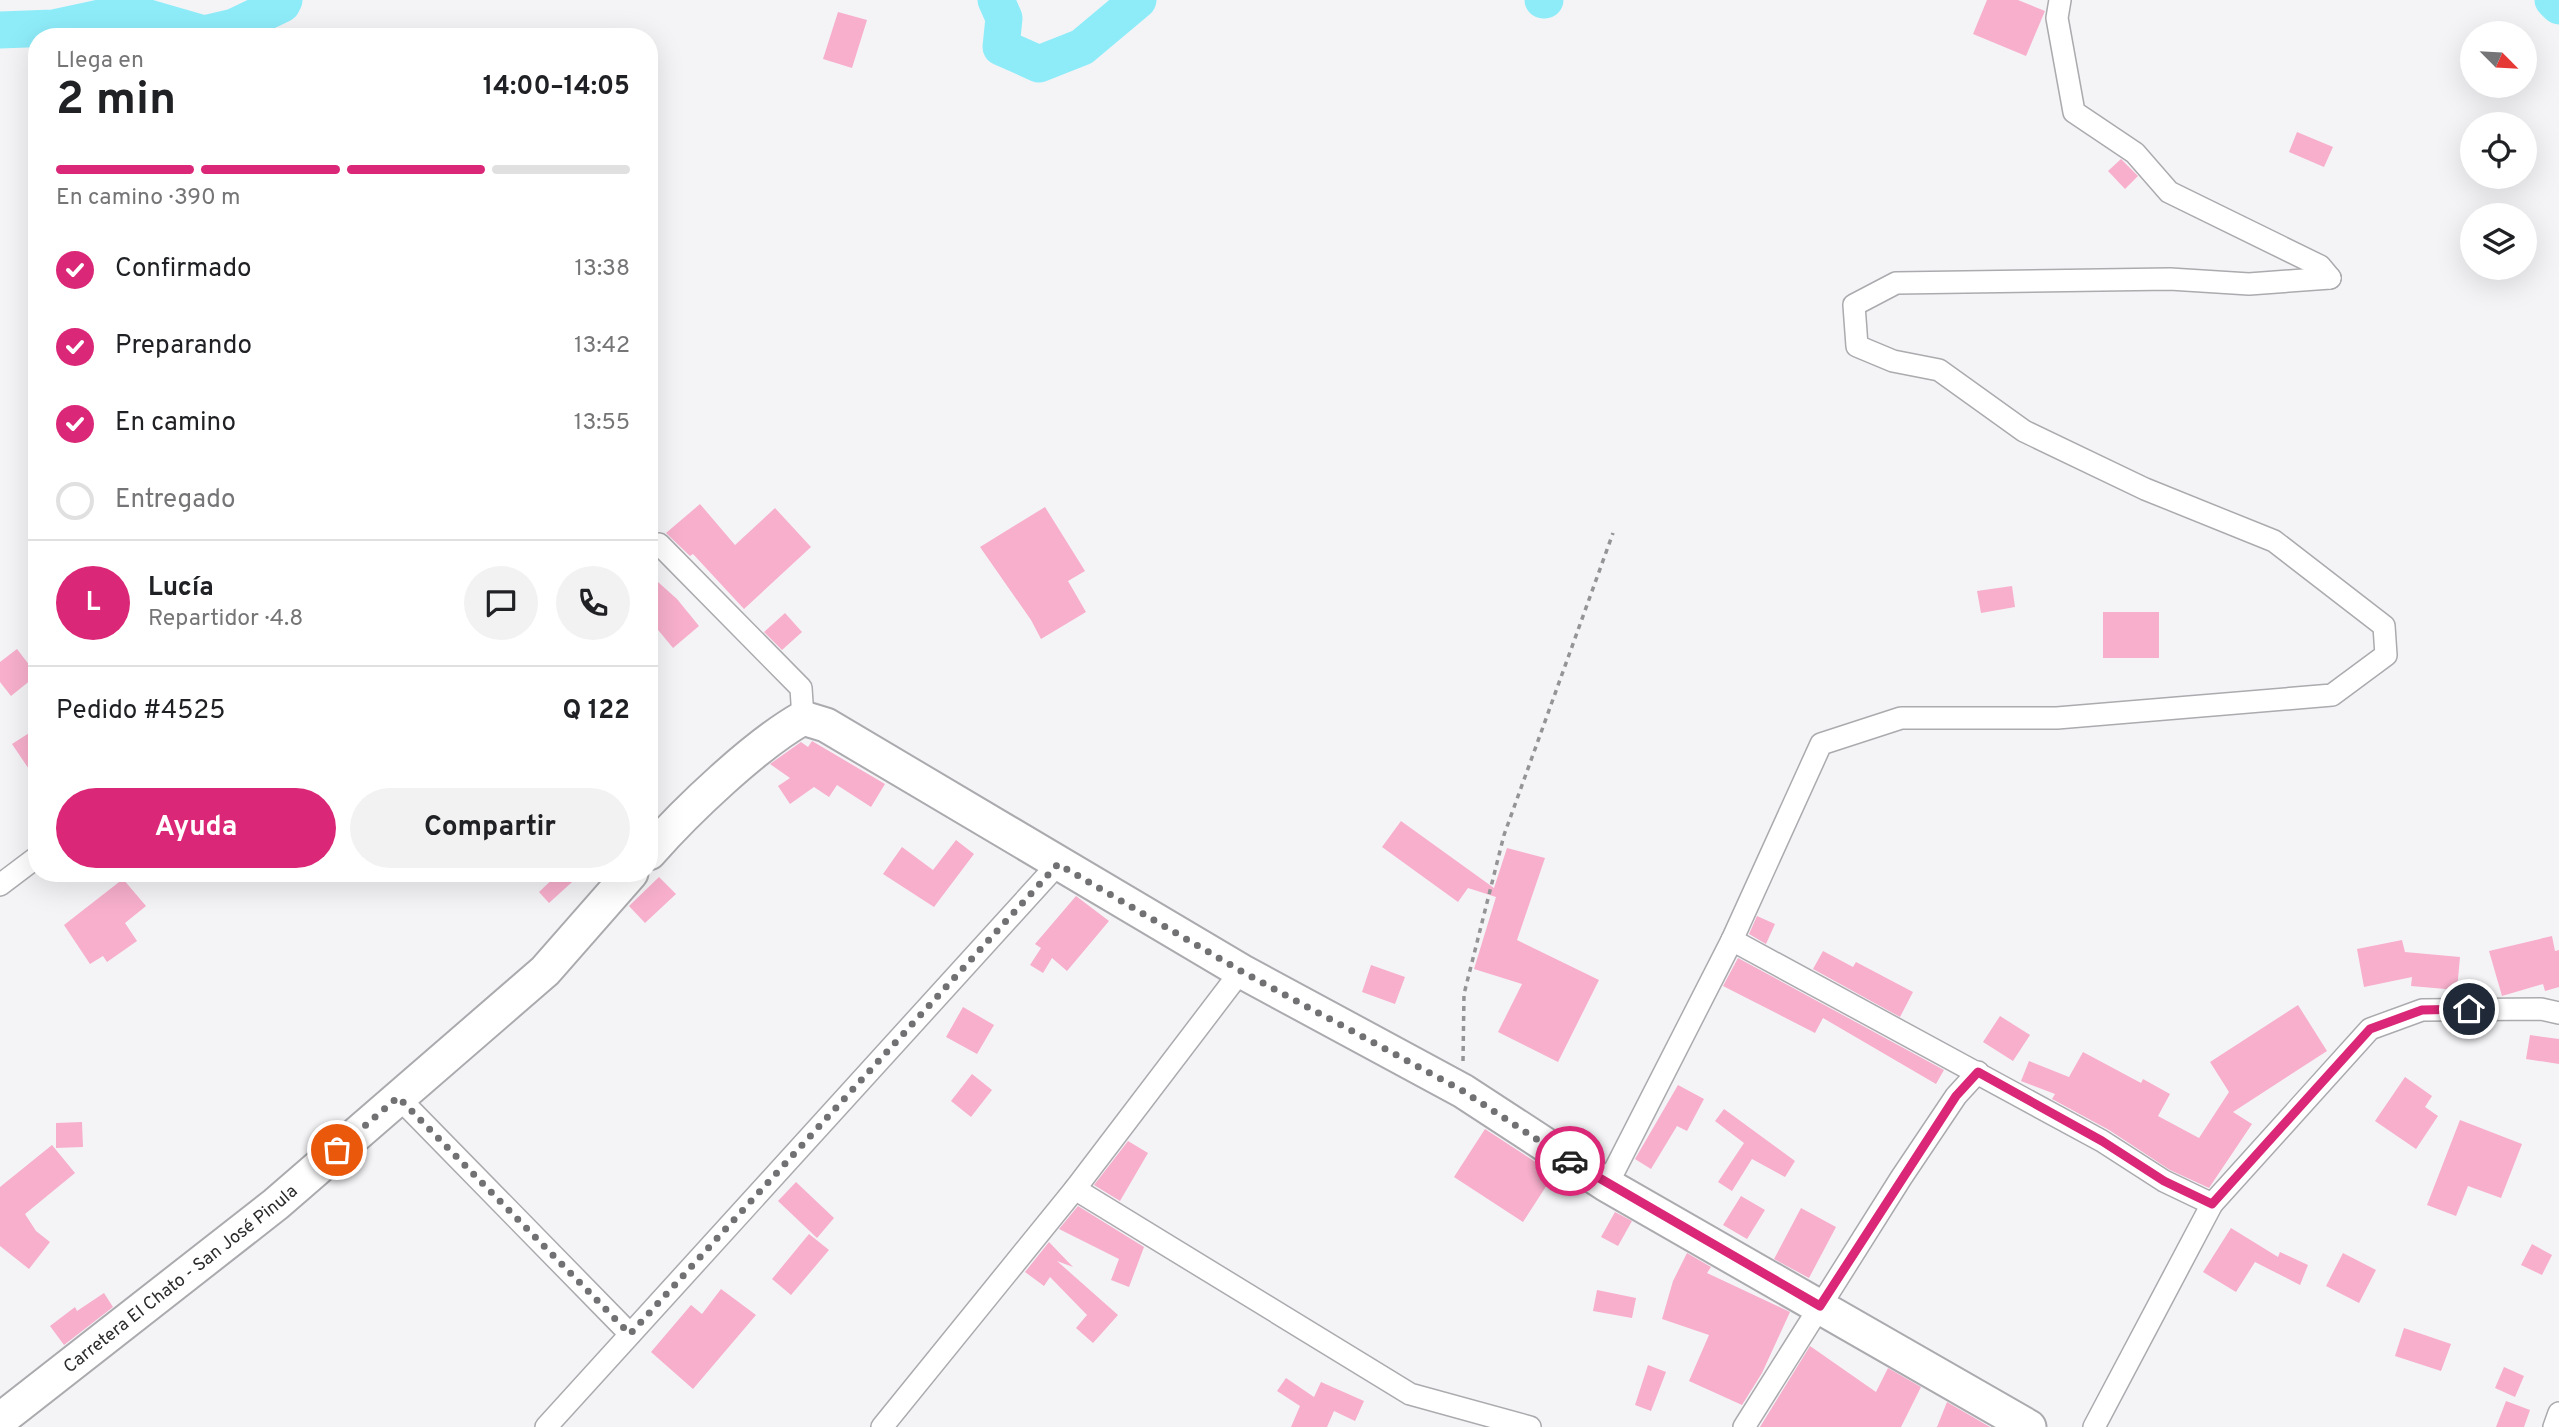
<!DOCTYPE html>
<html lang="es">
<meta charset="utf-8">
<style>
:root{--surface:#fff;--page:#f2f2f2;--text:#202124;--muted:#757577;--line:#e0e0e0;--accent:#db2777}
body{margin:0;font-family:Overpass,sans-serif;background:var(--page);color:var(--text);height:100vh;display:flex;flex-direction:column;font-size:26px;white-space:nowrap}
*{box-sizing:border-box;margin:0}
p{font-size:23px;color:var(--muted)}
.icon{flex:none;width:38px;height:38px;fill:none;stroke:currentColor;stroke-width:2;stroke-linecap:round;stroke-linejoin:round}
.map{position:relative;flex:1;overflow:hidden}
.details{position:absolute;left:28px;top:28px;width:630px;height:854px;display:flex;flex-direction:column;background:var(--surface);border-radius:28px;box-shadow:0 7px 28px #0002}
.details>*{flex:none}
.needle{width:46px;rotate:114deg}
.controls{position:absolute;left:2460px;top:21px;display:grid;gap:14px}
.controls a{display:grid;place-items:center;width:77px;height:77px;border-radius:50%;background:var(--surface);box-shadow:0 7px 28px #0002;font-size:35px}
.pin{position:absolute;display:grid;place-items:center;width:60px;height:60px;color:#fff;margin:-30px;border:4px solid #fff;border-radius:50%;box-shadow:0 2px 7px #0007}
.courier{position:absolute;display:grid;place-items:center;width:70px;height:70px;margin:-35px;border:5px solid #db2777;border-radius:50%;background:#fff;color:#222;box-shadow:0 2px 9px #0007}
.headline em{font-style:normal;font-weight:700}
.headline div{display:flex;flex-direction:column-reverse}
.headline{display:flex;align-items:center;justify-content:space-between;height:119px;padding:0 28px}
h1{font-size:46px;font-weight:700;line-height:52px}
.bar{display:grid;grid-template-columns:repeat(4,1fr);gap:10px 7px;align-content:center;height:84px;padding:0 28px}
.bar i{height:9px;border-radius:5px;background:var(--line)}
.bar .on{background:var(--accent)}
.bar p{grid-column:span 4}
.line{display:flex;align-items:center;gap:18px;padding:0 28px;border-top:2px solid var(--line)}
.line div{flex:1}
.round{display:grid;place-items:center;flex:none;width:74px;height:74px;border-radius:37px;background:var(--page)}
ol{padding:0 28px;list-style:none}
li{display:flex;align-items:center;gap:21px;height:77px}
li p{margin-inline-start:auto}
li .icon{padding:7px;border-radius:50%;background:var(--accent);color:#fff;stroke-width:4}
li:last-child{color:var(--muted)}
li i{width:38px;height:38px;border:4px solid var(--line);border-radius:50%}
.primary-button{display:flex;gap:14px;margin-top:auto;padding:14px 28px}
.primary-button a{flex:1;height:80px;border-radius:42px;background:var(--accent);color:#fff;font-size:28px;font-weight:700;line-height:80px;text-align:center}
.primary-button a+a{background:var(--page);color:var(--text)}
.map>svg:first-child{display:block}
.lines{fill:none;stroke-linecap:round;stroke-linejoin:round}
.river{stroke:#8eecf9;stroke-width:37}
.building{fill:#f7afcb}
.minor-casing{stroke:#abaaae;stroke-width:24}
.primary-casing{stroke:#abaaae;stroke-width:37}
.path{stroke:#949496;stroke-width:3.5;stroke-dasharray:5 5;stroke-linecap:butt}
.minor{stroke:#fff;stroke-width:21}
.primary{stroke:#fff;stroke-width:33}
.done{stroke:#717173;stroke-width:7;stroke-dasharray:0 12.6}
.route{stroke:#db2777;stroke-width:9}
.labels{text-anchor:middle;stroke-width:5;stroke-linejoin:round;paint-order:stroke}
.street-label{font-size:18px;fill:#2b2b2c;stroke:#f4f4f7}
</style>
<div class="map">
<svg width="2559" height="1427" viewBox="0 0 2559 1427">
<rect width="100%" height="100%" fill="#f4f4f7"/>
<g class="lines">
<g class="river">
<polyline points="996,0 1004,18 1001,47 1039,64 1082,47 1138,0"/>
<polyline points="1543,0 1545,0"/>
<polyline points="2553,0 2559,6"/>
<polyline points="0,30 53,28 128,12 204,34 234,27 282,4 284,0"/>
</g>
</g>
<g class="building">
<polygon points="1987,0 2018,0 2045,11 2026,56 1973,34"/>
<polygon points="838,12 867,20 852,68 823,59"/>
<polygon points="2297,132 2333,147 2324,167 2289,152"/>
<polygon points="2121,159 2138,176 2125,189 2108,171"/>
<polygon points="700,504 735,545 775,508 811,547 744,609 693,554 690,556 666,533"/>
<polygon points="1045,507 1085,571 1068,581 1086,612 1041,639 1031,620 980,547"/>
<polygon points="649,574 677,599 699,626 673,648 649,619"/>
<polygon points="2012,586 2015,607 1981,613 1977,591"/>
<rect x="2103" y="612" width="56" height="46"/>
<polygon points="785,613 802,632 782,650 764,632"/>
<polygon points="17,649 37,675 11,696 0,682 0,662"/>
<polygon points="37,728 37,781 12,744"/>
<polygon points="812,741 885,784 871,807 837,785 829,797 814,787 790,804 778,786 790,778 770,764 801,742 808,747"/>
<polygon points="1401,821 1494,888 1507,848 1545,858 1517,940 1599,980 1558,1062 1498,1032 1522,984 1474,969 1496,897 1468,888 1458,902 1382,847"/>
<polygon points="956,840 974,854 934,907 883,874 902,847 933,870"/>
<polygon points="559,873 582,873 549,903 539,892"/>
<polygon points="659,877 676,894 645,923 629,906"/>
<polygon points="123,879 146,906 125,923 137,941 107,962 103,956 90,964 64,925"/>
<polygon points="1076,896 1109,921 1067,971 1052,958 1043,973 1030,965 1041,948 1035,944"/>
<polygon points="1757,916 1775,924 1766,944 1749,934"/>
<polygon points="2552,936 2555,951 2559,950 2559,987 2545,991 2543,984 2502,996 2489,951"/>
<polygon points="2402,940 2405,952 2460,957 2457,990 2411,986 2412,977 2364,987 2357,949"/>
<polygon points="1823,951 1853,967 1856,962 1913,992 1900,1017 1813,969"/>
<polygon points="1738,958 1944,1070 1936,1084 1823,1018 1815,1033 1723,986"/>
<polygon points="1371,965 1405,977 1395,1004 1362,992"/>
<polygon points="2298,1005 2327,1051 2233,1112 2252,1124 2209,1188 2170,1170 2109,1130 2052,1099 2055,1094 2021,1081 2029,1061 2069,1077 2083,1052 2141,1083 2143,1079 2170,1094 2158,1116 2199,1138 2229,1092 2210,1062"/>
<polygon points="963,1007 994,1025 977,1054 946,1037"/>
<polygon points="2000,1016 2030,1035 2013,1061 1983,1042"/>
<polygon points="2530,1035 2559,1039 2559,1064 2526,1059"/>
<polygon points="972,1074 992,1090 971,1117 951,1101"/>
<polygon points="2405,1077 2432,1096 2425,1107 2438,1116 2416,1149 2375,1121"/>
<polygon points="1678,1085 1704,1099 1687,1131 1677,1126 1651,1169 1635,1159"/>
<polygon points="1724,1109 1795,1161 1785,1177 1752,1159 1732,1191 1718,1182 1744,1143 1715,1121"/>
<polygon points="2460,1120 2522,1144 2501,1198 2468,1186 2456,1216 2427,1205"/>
<polygon points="82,1122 83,1147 56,1148 56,1123"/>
<polygon points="1485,1129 1554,1174 1523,1222 1454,1177"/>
<polygon points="1128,1141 1148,1153 1120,1201 1094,1185"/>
<polygon points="52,1145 75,1173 25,1214 36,1231 50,1242 29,1269 0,1246 0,1187"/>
<polygon points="796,1182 834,1218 817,1238 778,1201"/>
<polygon points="1741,1196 1765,1210 1747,1239 1723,1225"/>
<polygon points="1078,1206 1144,1247 1129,1287 1111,1280 1119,1259 1059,1229"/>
<polygon points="1801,1208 1836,1227 1809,1278 1774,1259"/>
<polygon points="1615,1212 1632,1221 1618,1246 1601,1237"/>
<polygon points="2231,1228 2278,1257 2280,1252 2308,1265 2300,1285 2255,1262 2236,1292 2203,1272"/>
<polygon points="809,1234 829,1250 791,1295 772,1279"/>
<polygon points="1049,1242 1073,1267 1057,1261 1118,1315 1093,1343 1076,1328 1087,1315 1050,1277 1044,1286 1025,1272"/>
<polygon points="2532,1244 2552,1255 2542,1275 2521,1265"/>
<polygon points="1687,1253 1711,1267 1707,1273 1790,1312 1762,1373 1742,1405 1689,1381 1709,1335 1662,1319 1673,1281"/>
<polygon points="2343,1253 2376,1270 2359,1303 2326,1286"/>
<polygon points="721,1289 756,1315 693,1389 651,1352 691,1305 702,1314"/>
<polygon points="1597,1290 1636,1298 1632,1318 1593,1311"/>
<polygon points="104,1293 113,1307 64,1345 50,1326 75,1307 77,1311"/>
<polygon points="2404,1328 2451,1344 2441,1371 2395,1356"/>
<polygon points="1810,1346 1876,1392 1888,1368 1921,1387 1901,1427 1760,1427"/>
<polygon points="1648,1365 1666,1372 1651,1411 1635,1405"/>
<polygon points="2504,1367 2524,1376 2515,1397 2495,1388"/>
<polygon points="1286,1378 1314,1397 1321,1382 1364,1401 1355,1421 1334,1411 1327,1427 1291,1427 1300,1406 1277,1391"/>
<polygon points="2506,1401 2530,1410 2524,1427 2496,1427"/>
<polygon points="1947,1402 1990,1427 1937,1427"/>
</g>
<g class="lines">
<defs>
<g id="minor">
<polyline points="2060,0 2057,18 2074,112 2135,153 2169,192 2320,266 2330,278"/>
<polyline points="649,552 659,544 801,688 803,718"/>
<polyline points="0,885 37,857"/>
<polyline points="1732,940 2102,1141 2164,1181 2212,1204"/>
<polyline points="398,1097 630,1334"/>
<polyline points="1607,1185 1732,940 1821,744 1901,718 2057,718 2332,695 2386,655 2384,626 2274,541 2145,489 2024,431 1939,370 1893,361 1857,346 1854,305 1896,283 2170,279 2249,284 2330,278"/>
<polyline points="1075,1189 1410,1394 1530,1427"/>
<polyline points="546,1427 1058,864"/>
<polyline points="882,1427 1075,1189 1241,971"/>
<polyline points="1744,1427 1901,1178 1956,1096 1978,1072"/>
<polyline points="2094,1427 2212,1204 2370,1029 2422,1010 2541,1009 2559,1013"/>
<polyline points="2554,1427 2559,1413"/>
</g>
<g id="primary">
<path d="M649,853C686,811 755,745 803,718L826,725L1241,971L1463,1091L1607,1185L2029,1427"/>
<path id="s1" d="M0,1420L276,1204L545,971L631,873"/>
</g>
</defs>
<use href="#minor" class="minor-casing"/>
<use href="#primary" class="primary-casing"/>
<polyline class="path" points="1463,1061 1464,994 1504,835 1613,533"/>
<use href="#minor" class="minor"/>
<use href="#primary" class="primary"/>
</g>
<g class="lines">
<polyline class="done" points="337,1150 398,1097 630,1334 1058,864 1241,971 1463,1091 1570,1161"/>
<polyline class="route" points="1570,1161 1820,1306 1956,1096 1978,1072 2102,1141 2164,1181 2212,1204 2370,1029 2422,1010 2469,1009"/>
</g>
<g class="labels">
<g class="street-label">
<text dy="6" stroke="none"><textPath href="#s1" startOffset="229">Carretera El Chato - San José Pinula</textPath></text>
</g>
</g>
</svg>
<div class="controls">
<a><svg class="needle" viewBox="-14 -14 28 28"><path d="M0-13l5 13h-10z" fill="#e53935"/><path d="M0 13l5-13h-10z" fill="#757577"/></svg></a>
<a><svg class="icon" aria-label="locate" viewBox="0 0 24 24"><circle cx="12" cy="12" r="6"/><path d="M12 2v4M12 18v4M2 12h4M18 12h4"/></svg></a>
<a><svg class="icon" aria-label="layers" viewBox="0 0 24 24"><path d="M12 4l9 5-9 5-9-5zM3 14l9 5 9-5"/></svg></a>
</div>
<div class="pin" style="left:337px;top:1150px;background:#ea580c"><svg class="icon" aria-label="bag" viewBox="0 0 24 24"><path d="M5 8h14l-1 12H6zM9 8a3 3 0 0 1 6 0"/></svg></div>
<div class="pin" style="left:2469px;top:1009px;background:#1f2937"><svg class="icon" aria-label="home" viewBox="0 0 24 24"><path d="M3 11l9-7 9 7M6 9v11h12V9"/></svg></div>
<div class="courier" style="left:1570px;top:1161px"><svg class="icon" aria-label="car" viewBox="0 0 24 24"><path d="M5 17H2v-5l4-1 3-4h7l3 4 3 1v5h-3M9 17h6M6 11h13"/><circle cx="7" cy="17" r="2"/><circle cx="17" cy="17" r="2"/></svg></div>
<section class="details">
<div class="headline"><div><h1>2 min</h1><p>Llega en</p></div><em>14:00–14:05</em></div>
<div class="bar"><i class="on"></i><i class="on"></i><i class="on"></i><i></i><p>En camino · 390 m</p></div>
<ol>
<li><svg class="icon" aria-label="check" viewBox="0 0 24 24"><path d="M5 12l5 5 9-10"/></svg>Confirmado<p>13:38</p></li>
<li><svg class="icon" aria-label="check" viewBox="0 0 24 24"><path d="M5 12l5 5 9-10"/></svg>Preparando<p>13:42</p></li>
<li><svg class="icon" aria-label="check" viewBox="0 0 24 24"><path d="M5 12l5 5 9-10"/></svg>En camino<p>13:55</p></li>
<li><i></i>Entregado</li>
</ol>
<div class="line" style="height:126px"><b class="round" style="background:var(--accent);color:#fff">L</b><div><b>Lucía</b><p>Repartidor · 4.8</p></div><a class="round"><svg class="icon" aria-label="chat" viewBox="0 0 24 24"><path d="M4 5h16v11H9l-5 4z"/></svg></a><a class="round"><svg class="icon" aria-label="phone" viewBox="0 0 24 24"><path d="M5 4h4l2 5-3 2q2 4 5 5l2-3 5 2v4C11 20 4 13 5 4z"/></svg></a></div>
<div class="line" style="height:91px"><div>Pedido #4525</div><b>Q 122</b></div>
<div class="primary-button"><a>Ayuda</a><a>Compartir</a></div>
</section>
</div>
